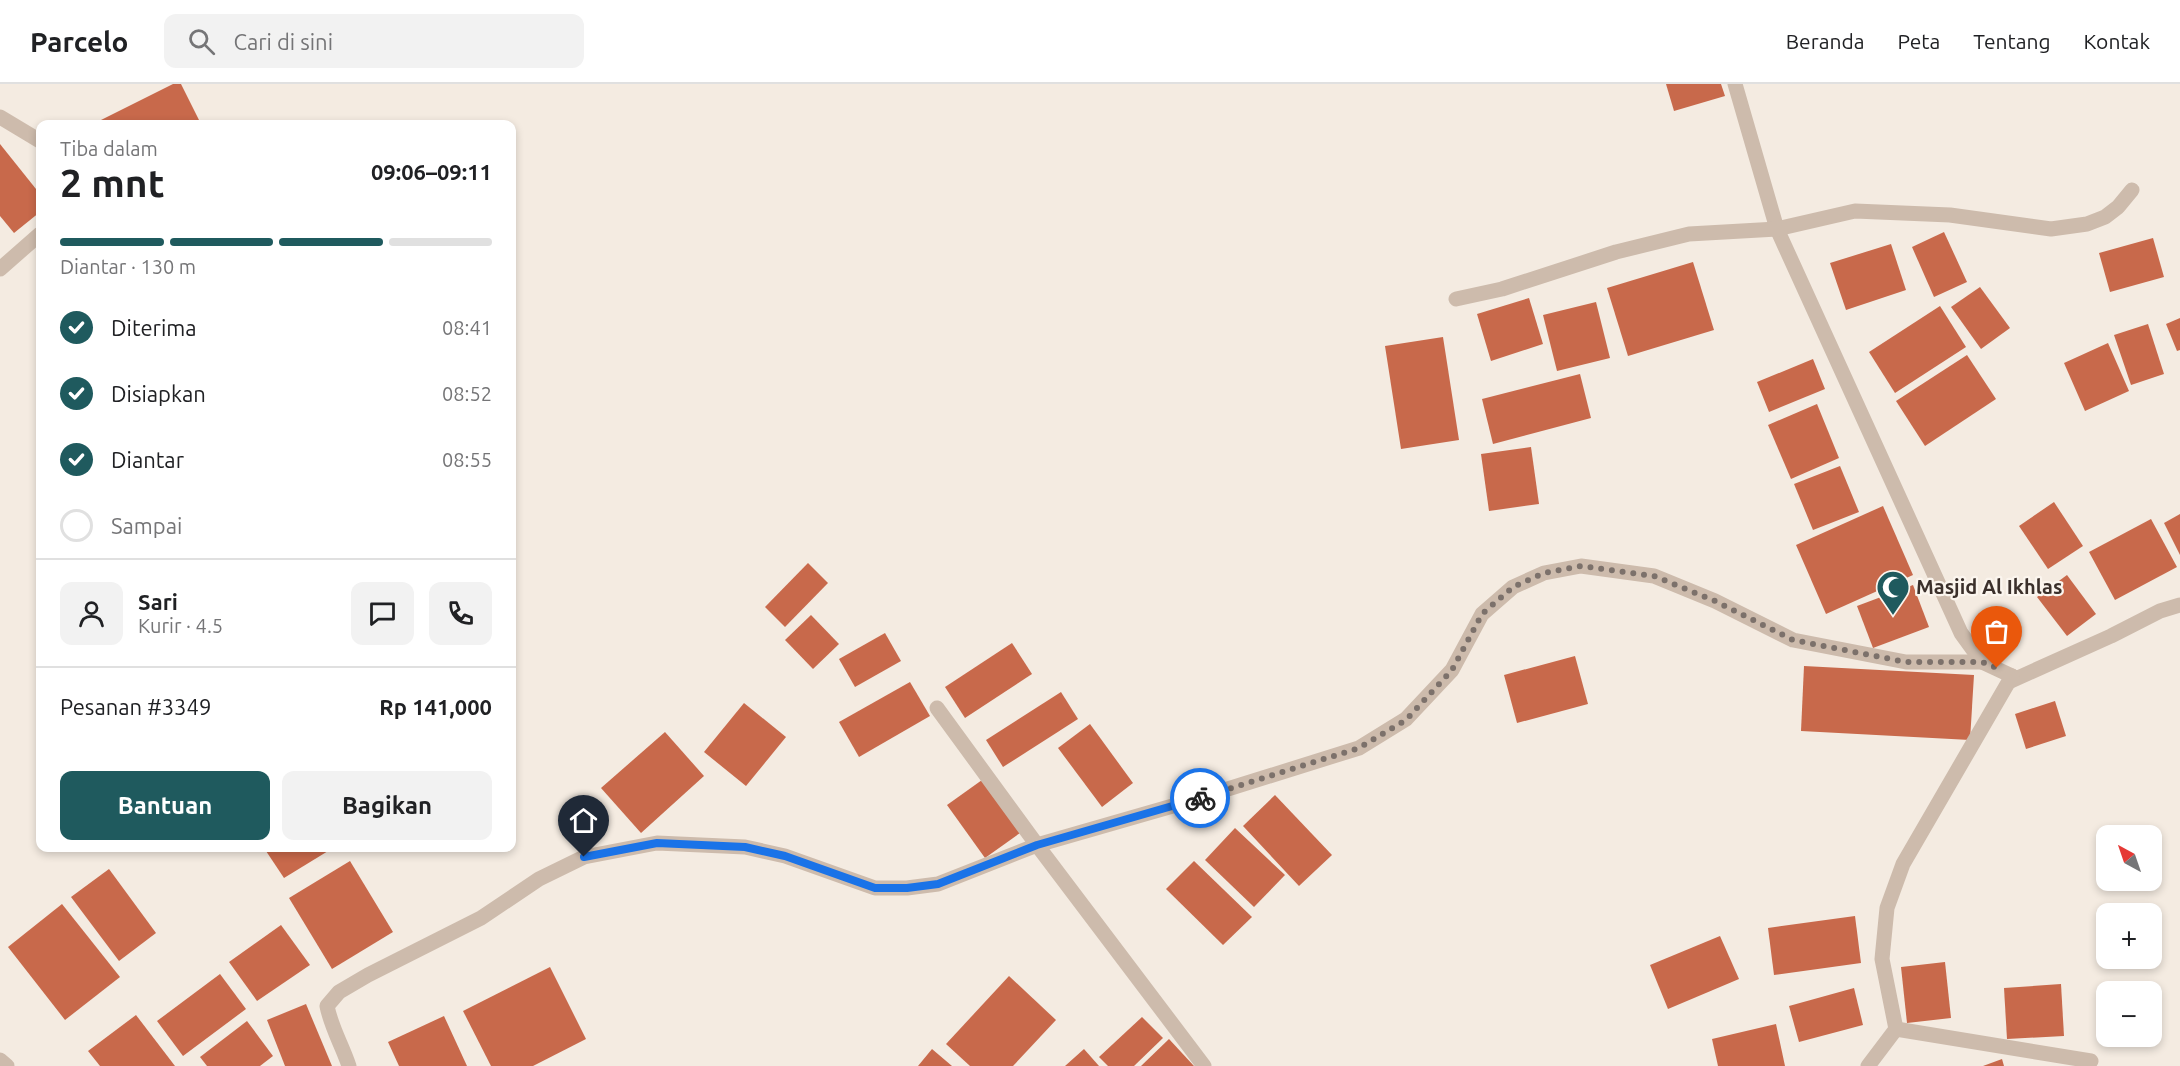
<!DOCTYPE html>
<html lang="id">
<meta charset="utf-8">
<style>
:root{--surface:#fff;--page:#f2f2f2;--text:#202124;--muted:#757577;--line:#e0e0e0;--accent:#1f5a5e}
body{margin:0;font-family:Ubuntu,sans-serif;background:var(--page);color:var(--text);height:100vh;display:flex;flex-direction:column;font-size:22px;white-space:nowrap}
*{box-sizing:border-box;margin:0}
p{font-size:20px;color:var(--muted)}
.icon{flex:none;width:33px;height:33px;fill:none;stroke:currentColor;stroke-width:2;stroke-linecap:round;stroke-linejoin:round}
.map{position:relative;flex:1;overflow:hidden}
.sheet{position:absolute;left:36px;top:36px;width:480px;height:732px;display:flex;flex-direction:column;background:var(--surface);border-radius:12px;box-shadow:0 3px 9px #0003}
.sheet>*{flex:none}
.needle{width:39px;rotate:320deg}
.fabs{position:absolute;left:2096px;top:741px;display:grid;gap:12px}
.fabs a{display:grid;place-items:center;width:66px;height:66px;border-radius:12px;background:var(--surface);box-shadow:0 3px 9px #0003;font-size:30px}
.pin{position:absolute;display:grid;place-items:center;width:51px;height:51px;color:#fff;margin:-62px -26px;border-radius:50% 50% 50% 0;rotate:-45deg;box-shadow:0 0 6px #0007}
.pin .icon{rotate:45deg}
.courier{position:absolute;display:grid;place-items:center;width:60px;height:60px;margin:-30px;border:4px solid #1a73e8;border-radius:50%;background:#fff;color:#222;box-shadow:0 2px 8px #0007}
.summary em{font-style:normal;font-weight:700}
.summary div{display:flex;flex-direction:column-reverse}
.summary{display:flex;align-items:center;justify-content:space-between;height:102px;padding:0 24px}
h1{font-size:39px;font-weight:700;line-height:45px}
.bar{display:grid;grid-template-columns:repeat(4,1fr);gap:9px 6px;align-content:center;height:72px;padding:0 24px}
.bar i{height:8px;border-radius:4px;background:var(--line)}
.bar .on{background:var(--accent)}
.bar p{grid-column:span 4}
.line{display:flex;align-items:center;gap:15px;padding:0 24px;border-top:2px solid var(--line)}
.line div{flex:1}
.round{display:grid;place-items:center;flex:none;width:63px;height:63px;border-radius:12px;background:var(--page)}
ol{padding:0 24px;list-style:none}
li{display:flex;align-items:center;gap:18px;height:66px}
li p{margin-inline-start:auto}
li .icon{padding:6px;border-radius:50%;background:var(--accent);color:#fff;stroke-width:4}
li:last-child{color:var(--muted)}
li i{width:33px;height:33px;border:3px solid var(--line);border-radius:50%}
.primary-button{display:flex;gap:12px;margin-top:auto;padding:12px 24px}
.primary-button a{flex:1;height:69px;border-radius:12px;background:var(--accent);color:#fff;font-size:24px;font-weight:700;line-height:69px;text-align:center}
.primary-button a+a{background:var(--page);color:var(--text)}
header{display:flex;align-items:center;gap:36px;box-sizing:border-box;height:84px;padding:0 30px;background:var(--surface);border-bottom:2px solid var(--line)}
header strong{font-size:28px}
nav{display:flex;gap:33px;margin-inline-start:auto;font-size:21px}
.search{width:420px;height:54px;background:var(--page);display:flex;align-items:center;gap:15px;box-sizing:border-box;padding:0 21px;border-radius:12px;color:var(--muted);font-size:22px}
.map>svg:first-child{display:block}
.building{fill:#c8694b}
.lines{fill:none;stroke-linecap:round;stroke-linejoin:round}
.street{stroke:#cdbbac;stroke-width:15}
.done{stroke:#7c716b;stroke-width:6;stroke-dasharray:0 10.8}
.route{stroke:#1a73e8;stroke-width:8}
.labels{text-anchor:middle;stroke-width:4.5;stroke-linejoin:round;paint-order:stroke}
.poi-label{font-size:20px;font-weight:bold;fill:#3b302b;stroke:#fbf5ee;text-anchor:start}
</style>
<header>
<strong>Parcelo</strong>
<div class="search"><svg class="icon" aria-label="search" viewBox="0 0 24 24"><circle cx="10" cy="10" r="6"/><path d="M15 15l6 6"/></svg>Cari di sini</div>
<nav><a>Beranda</a><a>Peta</a><a>Tentang</a><a>Kontak</a></nav>
</header>
<div class="map">
<svg width="2180" height="982" viewBox="0 0 2180 982">
<rect width="100%" height="100%" fill="#f4ebe1"/>
<g class="building">
<polygon points="173,0 181,0 201,40 101,40 99,37"/>
<polygon points="1666,0 1721,0 1725,12 1674,27"/>
<polygon points="0,60 40,110 40,128 14,149 0,132"/>
<polygon points="1944,148 1967,198 1934,213 1912,163"/>
<polygon points="2153,154 2164,193 2110,208 2099,169"/>
<polygon points="1891,160 1906,206 1846,226 1830,179"/>
<polygon points="1693,178 1714,246 1628,272 1607,204"/>
<polygon points="1980,203 2010,244 1981,265 1951,223"/>
<polygon points="1529,214 1543,260 1491,277 1477,230"/>
<polygon points="1596,218 1610,274 1557,287 1543,231"/>
<polygon points="1940,222 1966,263 1895,309 1869,268"/>
<polygon points="2180,234 2180,266 2177,267 2166,240"/>
<polygon points="2148,240 2164,290 2131,301 2114,251"/>
<polygon points="1443,253 1459,356 1401,365 1385,262"/>
<polygon points="2108,259 2129,307 2085,327 2064,279"/>
<polygon points="1967,271 1996,315 1925,362 1896,317"/>
<polygon points="1813,275 1825,305 1769,328 1757,298"/>
<polygon points="1580,290 1591,334 1493,360 1482,315"/>
<polygon points="1817,320 1839,374 1791,395 1768,341"/>
<polygon points="1531,363 1539,420 1489,427 1481,370"/>
<polygon points="1840,382 1859,428 1813,446 1794,400"/>
<polygon points="2054,418 2083,462 2048,485 2019,442"/>
<polygon points="1883,422 1913,491 1826,530 1796,461"/>
<polygon points="2180,430 2180,471 2164,439"/>
<polygon points="2151,435 2177,483 2115,516 2089,468"/>
<polygon points="808,479 828,499 785,543 765,523"/>
<polygon points="2067,491 2096,530 2067,552 2037,513"/>
<polygon points="1913,501 1929,543 1873,564 1857,522"/>
<polygon points="811,531 839,560 813,585 785,556"/>
<polygon points="885,549 901,577 855,603 839,575"/>
<polygon points="1012,559 1032,590 965,634 945,603"/>
<polygon points="1575,572 1588,620 1517,639 1504,591"/>
<polygon points="1804,582 1974,591 1970,656 1801,647"/>
<polygon points="910,598 930,632 859,673 839,638"/>
<polygon points="1061,608 1078,635 1003,683 986,656"/>
<polygon points="2055,617 2066,652 2026,665 2015,630"/>
<polygon points="744,619 786,653 746,702 704,668"/>
<polygon points="1090,640 1133,699 1102,723 1058,664"/>
<polygon points="665,648 704,692 641,749 601,704"/>
<polygon points="982,696 1020,749 985,774 947,721"/>
<polygon points="1275,711 1332,771 1299,802 1243,742"/>
<polygon points="1235,744 1285,791 1254,823 1205,776"/>
<polygon points="264,764 333,764 284,794"/>
<polygon points="350,777 393,848 332,885 289,814"/>
<polygon points="1194,777 1252,833 1223,861 1166,805"/>
<polygon points="109,785 156,849 119,877 71,813"/>
<polygon points="62,820 120,893 65,936 8,863"/>
<polygon points="1855,832 1861,879 1774,891 1768,844"/>
<polygon points="281,841 310,881 257,917 229,878"/>
<polygon points="1720,852 1739,895 1668,925 1650,881"/>
<polygon points="1945,878 1951,934 1907,939 1901,883"/>
<polygon points="550,883 586,955 533,982 491,982 463,927"/>
<polygon points="220,890 246,925 183,972 157,937"/>
<polygon points="1009,892 1056,936 1013,982 970,982 946,960"/>
<polygon points="2061,900 2064,952 2007,955 2004,904"/>
<polygon points="1854,904 1863,941 1799,958 1789,922"/>
<polygon points="306,920 332,982 285,982 267,936"/>
<polygon points="136,931 175,982 100,982 88,967"/>
<polygon points="444,932 467,982 399,982 388,958"/>
<polygon points="1142,933 1163,954 1134,982 1108,982 1099,973"/>
<polygon points="247,937 273,972 260,982 207,982 200,973"/>
<polygon points="1776,940 1785,982 1718,982 1712,955"/>
<polygon points="1169,955 1194,982 1141,982"/>
<polygon points="932,965 952,982 918,982"/>
<polygon points="1084,965 1099,982 1065,982"/>
<polygon points="2002,975 2004,982 1983,982"/>
</g>
<g class="lines">
<g class="street">
<polyline points="1735,0 1777,145 1961,549 1982,578 2012,592 2011,597 2111,552 2160,527 2180,521"/>
<polyline points="0,33 40,57"/>
<polyline points="0,185 40,150"/>
<polyline points="1456,215 1502,205 1616,168 1689,150 1777,145 1855,127 1950,131 2051,145 2087,140 2105,133 2118,123 2132,106"/>
<polyline points="937,624 1037,761 1204,982"/>
<polyline points="1896,945 2091,977"/>
<polyline points="0,976 7,982"/>
<path d="M349,982C342,961 331,943 327,922L339,908L368,891L481,834L539,795L584,773L657,759L745,763L785,772L875,804H907L938,800L1037,761L1183,719L1359,664L1406,635L1452,586L1482,530L1513,503L1544,489L1581,482L1654,492L1715,517L1793,556L1906,578H1982"/>
<polyline points="1868,982 1896,945 1882,875 1887,824 1903,780 2012,592"/>
</g>
</g>
<g class="lines">
<polyline class="done" points="1200,714 1359,664 1406,636 1452,586 1482,530 1513,503 1544,489 1581,482 1654,492 1715,517 1793,556 1906,578 1982,578 1997,584"/>
<polyline class="route" points="584,773 657,759 745,763 785,772 875,804 907,804 938,800 1037,761 1200,714"/>
</g>
<defs>
<symbol id="mosque-pin" viewBox="-11 -11 22 30"><path d="M0 17L-7.5 6A9.5 9.5 0 1 1 7.5 6Z" fill="#1f5a5e" stroke="#fbf5ee"/><path d="M3.5-4.9A6 6 0 1 0 3.5 4.9A5 5 0 1 1 3.5-4.9Z" fill="#fff"/></symbol>
</defs>
<g fill-rule="evenodd">
<use href="#mosque-pin" x="1874" y="484" width="38" height="52"/>
</g>
<g class="labels">
<g class="poi-label">
<text x="1916" y="510">Masjid Al Ikhlas</text>
</g>
</g>
</svg>
<div class="fabs">
<a><svg class="needle" viewBox="-14 -14 28 28"><path d="M0-13l5 13h-10z" fill="#e53935"/><path d="M0 13l5-13h-10z" fill="#757577"/></svg></a>
<a>+</a>
<a>−</a>
</div>
<div class="pin" style="left:1997px;top:584px;background:#ea580c"><svg class="icon" aria-label="bag" viewBox="0 0 24 24"><path d="M5 8h14l-1 12H6zM9 8a3 3 0 0 1 6 0"/></svg></div>
<div class="pin" style="left:584px;top:773px;background:#1f2937"><svg class="icon" aria-label="home" viewBox="0 0 24 24"><path d="M3 11l9-7 9 7M6 9v11h12V9"/></svg></div>
<div class="courier" style="left:1200px;top:714px"><svg class="icon" aria-label="bike" viewBox="0 0 24 24"><circle cx="6" cy="16" r="4"/><circle cx="18" cy="16" r="4"/><path d="M6 16l4-8h5l3 8M10 8l3 8H6M13 5h3"/></svg></div>
<section class="sheet">
<div class="summary"><div><h1>2 mnt</h1><p>Tiba dalam</p></div><em>09:06–09:11</em></div>
<div class="bar"><i class="on"></i><i class="on"></i><i class="on"></i><i></i><p>Diantar · 130 m</p></div>
<ol>
<li><svg class="icon" aria-label="check" viewBox="0 0 24 24"><path d="M5 12l5 5 9-10"/></svg>Diterima<p>08:41</p></li>
<li><svg class="icon" aria-label="check" viewBox="0 0 24 24"><path d="M5 12l5 5 9-10"/></svg>Disiapkan<p>08:52</p></li>
<li><svg class="icon" aria-label="check" viewBox="0 0 24 24"><path d="M5 12l5 5 9-10"/></svg>Diantar<p>08:55</p></li>
<li><i></i>Sampai</li>
</ol>
<div class="line" style="height:108px"><a class="round"><svg class="icon" aria-label="person" viewBox="0 0 24 24"><circle cx="12" cy="8" r="4"/><path d="M4 21q1-7 8-7t8 7"/></svg></a><div><b>Sari</b><p>Kurir · 4.5</p></div><a class="round"><svg class="icon" aria-label="chat" viewBox="0 0 24 24"><path d="M4 5h16v11H9l-5 4z"/></svg></a><a class="round"><svg class="icon" aria-label="phone" viewBox="0 0 24 24"><path d="M5 4h4l2 5-3 2q2 4 5 5l2-3 5 2v4C11 20 4 13 5 4z"/></svg></a></div>
<div class="line" style="height:78px"><div>Pesanan #3349</div><b>Rp 141,000</b></div>
<div class="primary-button"><a>Bantuan</a><a>Bagikan</a></div>
</section>
</div>
